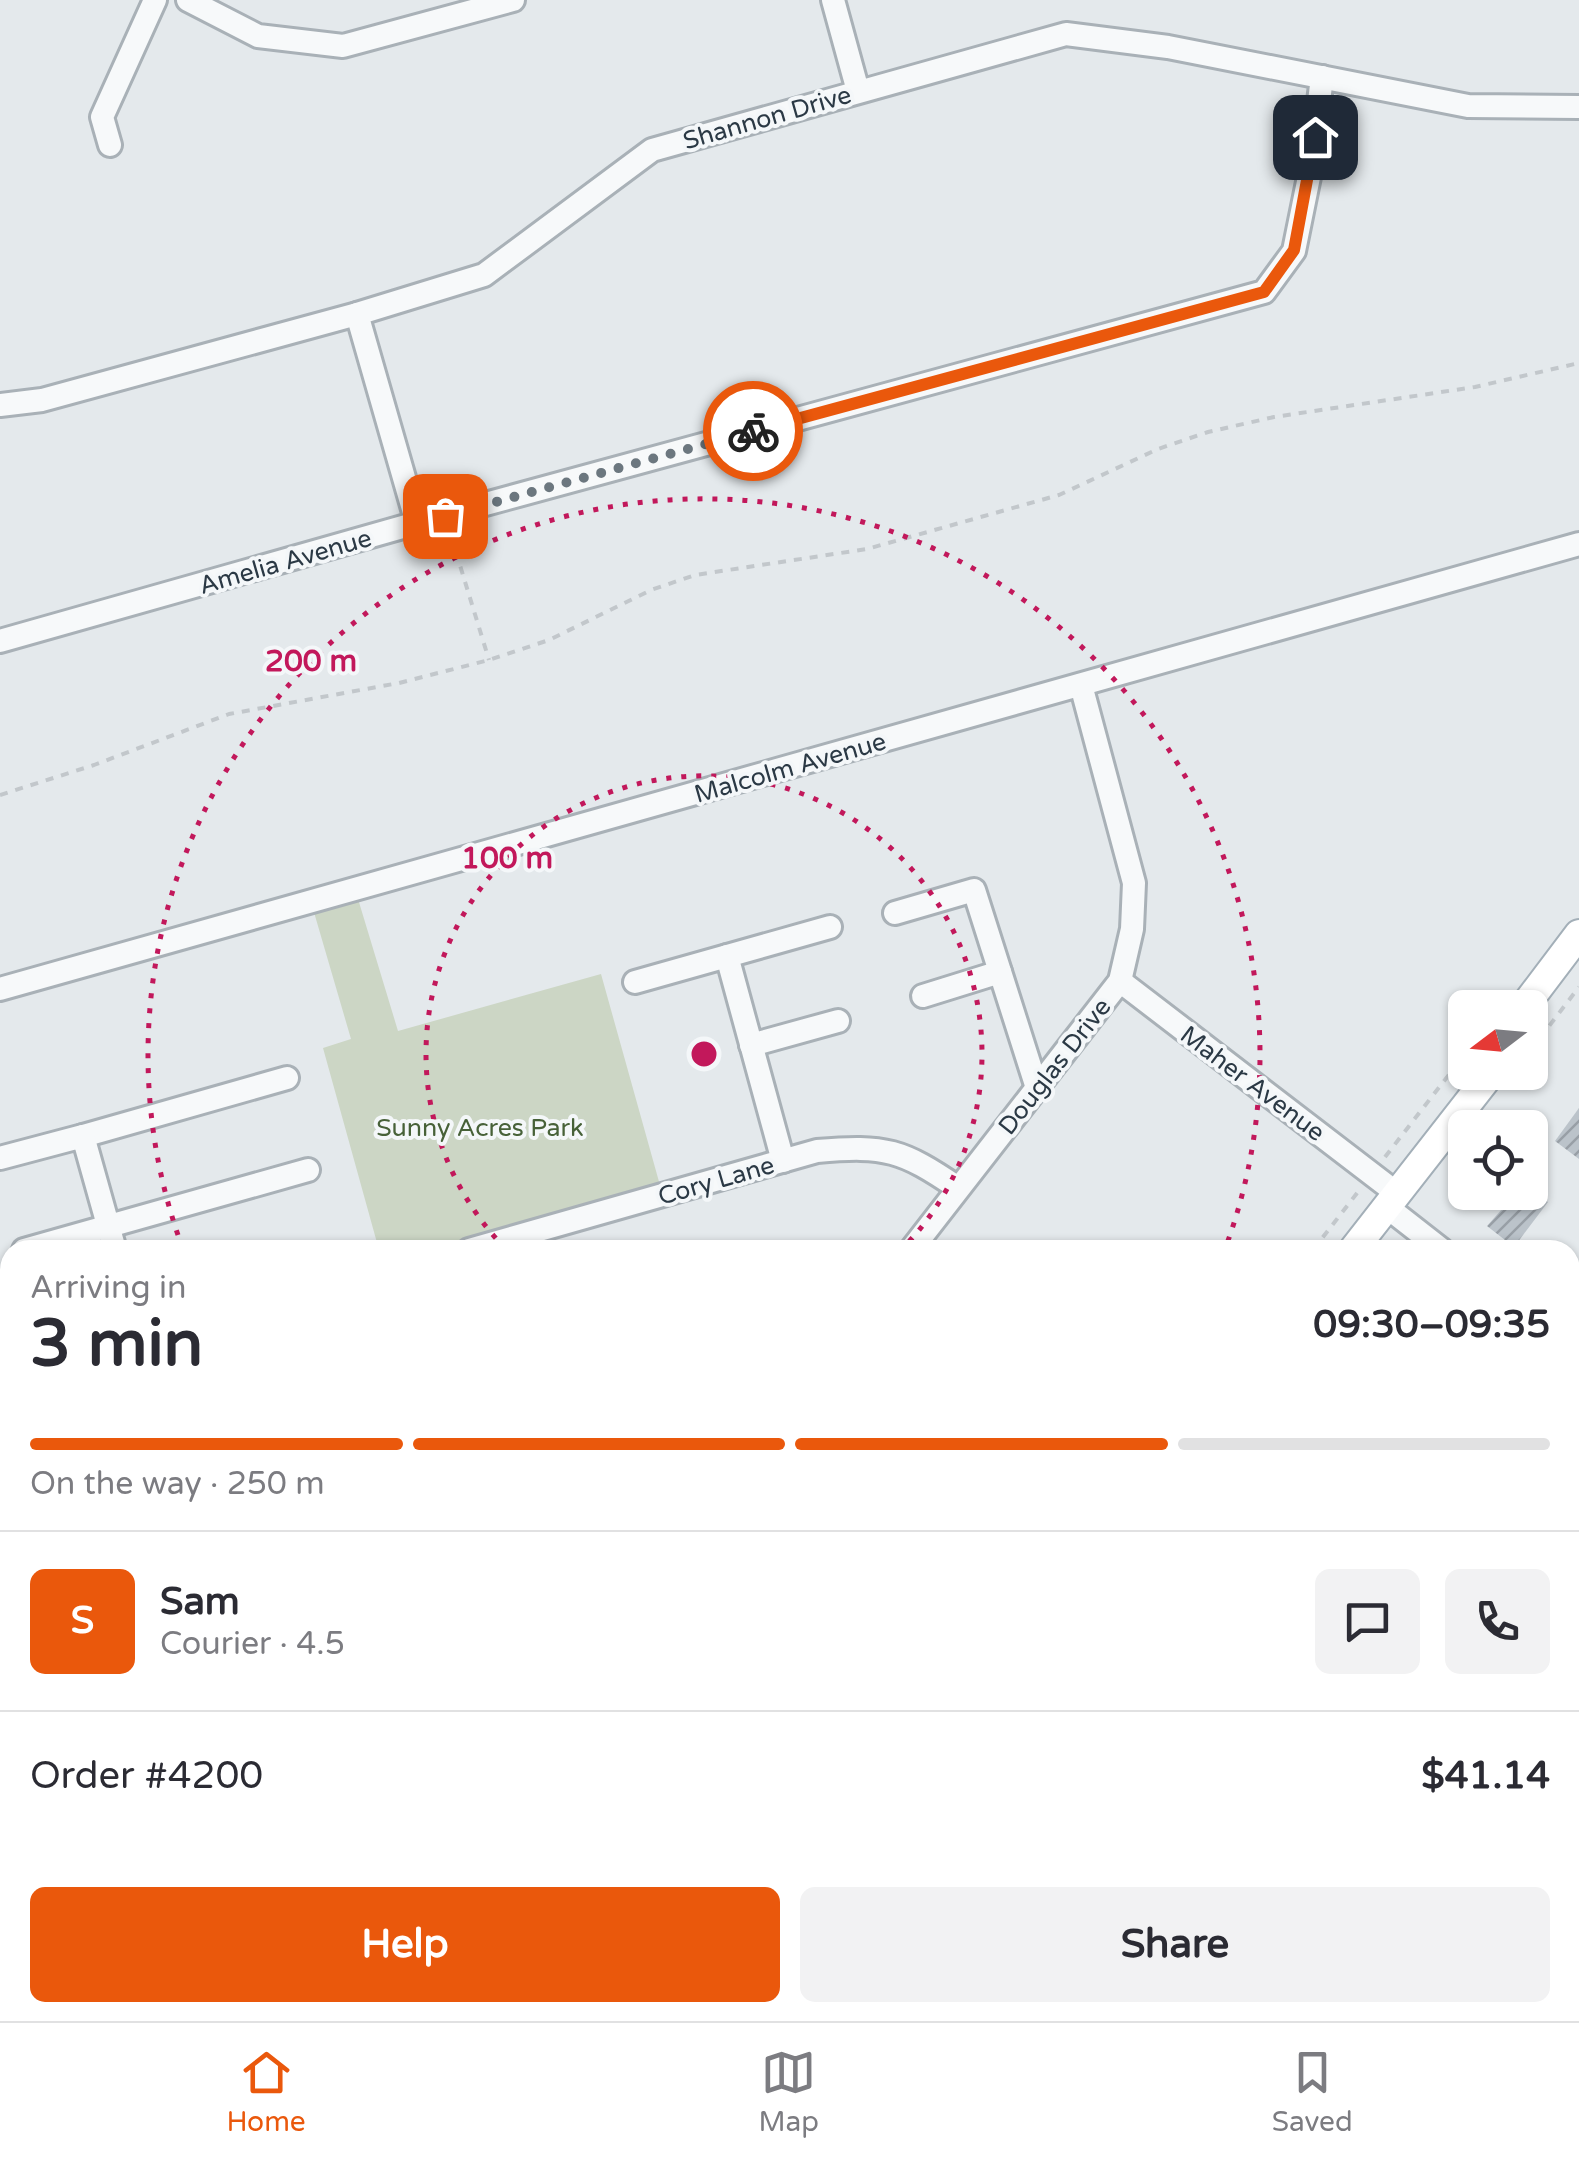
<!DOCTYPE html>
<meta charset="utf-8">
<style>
:root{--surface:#fff;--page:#f2f2f3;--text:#2b2b33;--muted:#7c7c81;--line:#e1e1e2;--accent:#ea580c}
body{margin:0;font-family:"Varela Round",sans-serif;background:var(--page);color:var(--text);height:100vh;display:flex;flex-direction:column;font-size:38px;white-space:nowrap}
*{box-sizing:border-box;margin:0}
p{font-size:32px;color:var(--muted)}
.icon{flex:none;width:55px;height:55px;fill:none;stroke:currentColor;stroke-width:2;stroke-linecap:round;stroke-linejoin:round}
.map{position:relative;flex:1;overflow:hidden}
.side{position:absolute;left:0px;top:1240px;width:1580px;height:782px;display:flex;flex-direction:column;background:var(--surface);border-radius:30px 30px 0 0;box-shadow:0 2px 8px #0004}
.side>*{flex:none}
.needle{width:65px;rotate:254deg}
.fabs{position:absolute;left:1448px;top:990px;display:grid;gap:20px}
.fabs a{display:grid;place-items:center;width:100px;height:100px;border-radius:15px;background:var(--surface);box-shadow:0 2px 8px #0004;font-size:50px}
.pin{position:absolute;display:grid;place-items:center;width:85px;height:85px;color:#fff;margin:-42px;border-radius:20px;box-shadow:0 5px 15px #0006}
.courier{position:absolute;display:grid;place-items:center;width:100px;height:100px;margin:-50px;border:8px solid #ea580c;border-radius:50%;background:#fff;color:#222;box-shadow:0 2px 12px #0007}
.head em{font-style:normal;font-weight:700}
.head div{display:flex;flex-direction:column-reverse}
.head{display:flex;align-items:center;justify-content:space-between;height:170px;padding:0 30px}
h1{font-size:65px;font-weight:700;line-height:75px}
.bar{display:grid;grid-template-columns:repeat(4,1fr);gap:15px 10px;align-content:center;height:120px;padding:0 30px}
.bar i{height:12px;border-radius:8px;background:var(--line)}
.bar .selected{background:var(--accent)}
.bar p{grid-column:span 4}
.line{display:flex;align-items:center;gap:25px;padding:0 30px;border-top:2px solid var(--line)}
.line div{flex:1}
.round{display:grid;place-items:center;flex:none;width:105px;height:105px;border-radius:15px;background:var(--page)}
.action{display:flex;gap:20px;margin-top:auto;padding:20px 30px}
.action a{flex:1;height:115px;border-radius:15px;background:var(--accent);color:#fff;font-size:40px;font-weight:700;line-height:115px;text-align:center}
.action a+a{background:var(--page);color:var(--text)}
.tab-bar{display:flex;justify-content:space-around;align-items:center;height:140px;border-top:2px solid var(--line);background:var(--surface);font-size:28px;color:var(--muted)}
.tab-bar a{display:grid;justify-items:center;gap:5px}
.tab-bar .selected{color:var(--accent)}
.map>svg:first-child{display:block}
.built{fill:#d2d8de}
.green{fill:#ccd6c5}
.building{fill:url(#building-hatch)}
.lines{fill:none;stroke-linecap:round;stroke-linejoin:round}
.minor-casing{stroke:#a9b1b7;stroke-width:28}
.major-casing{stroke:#a3afb8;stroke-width:32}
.path{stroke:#c2c7cb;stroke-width:4;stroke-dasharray:8 8;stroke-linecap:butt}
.minor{stroke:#f7f9fa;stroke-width:22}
.major{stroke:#fff;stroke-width:28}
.done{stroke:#6c777f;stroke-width:10;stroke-dasharray:0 18}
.route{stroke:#ea580c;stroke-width:12}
.ring{fill:none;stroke:#c2185b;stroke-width:5;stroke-dasharray:5 10}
.labels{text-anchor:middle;stroke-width:8;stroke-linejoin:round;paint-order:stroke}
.street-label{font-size:25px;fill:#2b3945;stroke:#f4f7f9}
.park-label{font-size:25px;fill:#476138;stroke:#f4f7f9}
.centre{fill:#c2185b;stroke:#f4f7f9;stroke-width:5}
.ring-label{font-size:30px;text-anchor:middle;font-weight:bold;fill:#c2185b;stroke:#f4f7f9;stroke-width:8;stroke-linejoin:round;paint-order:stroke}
</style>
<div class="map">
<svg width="1579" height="2021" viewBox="0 0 1579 2021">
<defs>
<pattern id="building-hatch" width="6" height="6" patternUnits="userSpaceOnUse" patternTransform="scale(2.5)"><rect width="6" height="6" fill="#bbc3ca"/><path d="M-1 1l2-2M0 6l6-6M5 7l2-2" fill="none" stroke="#989fa6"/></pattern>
</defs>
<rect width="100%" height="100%" fill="#e4e9ec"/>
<polygon class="built" points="763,2012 1265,2012 1267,2021 757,2021"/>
<polygon class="green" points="355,889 398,1031 601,974 663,1196 469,1250 379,1250 323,1048 351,1039 311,902"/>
<g class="building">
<polygon points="1579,1108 1579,1159 1555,1141"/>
<polygon points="1530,1188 1548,1202 1514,1247 1487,1226 1517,1192 1530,1192"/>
<polygon points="1579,1402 1579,1429 1570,1431 1570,1404"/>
<polygon points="1579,1731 1579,1766 1570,1769 1570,1734"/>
<polygon points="963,2012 1145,2012 1147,2021 966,2021"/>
<polygon points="1338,2012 1388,2012 1391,2021 1340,2021"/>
<polygon points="1507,2012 1537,2012 1540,2021 1490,2021 1489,2018"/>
</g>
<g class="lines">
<defs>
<g id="minor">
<polyline points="188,0 258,36 343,46 513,0"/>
<polyline points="833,0 858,91"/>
<polyline points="110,145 102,117 155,0"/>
<polyline points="357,314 417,523"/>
<polyline points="0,405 42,400 357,314 484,275 652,150 1066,34 1168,47 1468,106 1579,107"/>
<polyline points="0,641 445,515 1264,292 1294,251 1311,167 1322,77"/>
<polyline points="895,913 974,890 1037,1088"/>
<polyline points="727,956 783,1161"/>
<polyline points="1120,981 1386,1185"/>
<polyline points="635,982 830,927"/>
<polyline points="0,989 1579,544"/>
<polyline points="923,996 1000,972"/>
<polyline points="751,1045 838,1021"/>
<polyline points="83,1136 287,1078"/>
<polyline points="0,1158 83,1136 115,1250"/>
<polyline points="1387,1207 1442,1250"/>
<polyline points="24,1250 308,1170"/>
<path d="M469,1250L817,1151C886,1145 902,1150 958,1188"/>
<polyline points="911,1250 1120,981 1132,929 1134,883 1081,685"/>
<polyline points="1570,1335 1579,1337"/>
<polyline points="0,1382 10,1379"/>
<polyline points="0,1452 10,1488"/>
<polyline points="0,1559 10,1556"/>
<polyline points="1570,1677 1579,1674"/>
<polyline points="940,2012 943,2021"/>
<polyline points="1213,2012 1215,2021"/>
<polyline points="1436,2012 1439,2021"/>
<polyline points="246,2021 277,2012"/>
<polyline points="872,2021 902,2012"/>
</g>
<g id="major">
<polyline points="1523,1008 1579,934"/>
<polyline points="1353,1250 1492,1072"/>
<polyline points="744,2021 750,2012"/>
<polyline points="768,2021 775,2012"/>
</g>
</defs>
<use href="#minor" class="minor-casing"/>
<use href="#major" class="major-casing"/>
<g class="path">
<polyline points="451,536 489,660"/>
<polyline points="0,795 94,765 229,714 399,683 489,660 549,640 651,590 695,575 867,549 1059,495 1158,449 1208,432 1274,417 1475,387 1579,363"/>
<polyline points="1530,1051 1579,987"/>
<polyline points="1385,1157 1465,1054"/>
<polyline points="1313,1250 1361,1188"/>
<polyline points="1570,1856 1579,1887"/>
</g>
<use href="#minor" class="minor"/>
<use href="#major" class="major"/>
</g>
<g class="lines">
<polyline class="done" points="445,516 753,431"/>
<polyline class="route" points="753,431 1264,292 1294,250 1315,137"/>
</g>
<g class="ring">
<path d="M506 1249A278 278 0 1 1 902 1249"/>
<path d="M183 1249A556 556 0 1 1 1225 1249"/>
</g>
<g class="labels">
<g class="street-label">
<text transform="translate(767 117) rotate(-16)" y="9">Shannon Drive</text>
<text transform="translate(285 561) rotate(-16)" y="9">Amelia Avenue</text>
<text transform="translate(790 767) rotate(-16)" y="9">Malcolm Avenue</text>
<text transform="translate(1054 1066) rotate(-52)" y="9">Douglas Drive</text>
<text transform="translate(1253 1083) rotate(37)" y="9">Maher Avenue</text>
<text transform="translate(716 1180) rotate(-16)" y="9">Cory Lane</text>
</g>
<g class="park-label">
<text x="480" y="1136">Sunny Acres Park</text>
</g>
</g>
<circle cx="704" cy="1054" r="15" class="centre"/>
<g class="ring-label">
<text x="311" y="671">200 m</text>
<text x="507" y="868">100 m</text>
</g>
</svg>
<div class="fabs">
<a><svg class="needle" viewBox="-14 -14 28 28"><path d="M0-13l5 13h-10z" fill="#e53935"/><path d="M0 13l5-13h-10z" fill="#7c7c81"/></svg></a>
<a><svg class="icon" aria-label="locate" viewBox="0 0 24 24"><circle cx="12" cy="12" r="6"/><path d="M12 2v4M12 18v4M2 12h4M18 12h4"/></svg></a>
</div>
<div class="pin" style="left:445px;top:516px;background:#ea580c"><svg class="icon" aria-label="bag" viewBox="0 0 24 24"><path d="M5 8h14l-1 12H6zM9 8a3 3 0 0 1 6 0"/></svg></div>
<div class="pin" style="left:1315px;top:137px;background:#1f2937"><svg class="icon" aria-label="home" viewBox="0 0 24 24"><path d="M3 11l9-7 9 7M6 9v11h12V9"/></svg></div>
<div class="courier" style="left:753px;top:431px"><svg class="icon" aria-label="bike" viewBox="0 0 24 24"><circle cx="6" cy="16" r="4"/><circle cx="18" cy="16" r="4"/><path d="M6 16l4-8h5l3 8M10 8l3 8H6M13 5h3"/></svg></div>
<section class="side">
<div class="head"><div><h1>3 min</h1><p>Arriving in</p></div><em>09:30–09:35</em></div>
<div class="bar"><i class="selected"></i><i class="selected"></i><i class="selected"></i><i></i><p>On the way · 250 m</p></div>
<div class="line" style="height:180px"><b class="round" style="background:var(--accent);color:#fff">S</b><div><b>Sam</b><p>Courier · 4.5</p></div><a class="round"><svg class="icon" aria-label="chat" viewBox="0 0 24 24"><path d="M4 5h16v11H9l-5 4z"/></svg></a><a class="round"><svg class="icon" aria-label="phone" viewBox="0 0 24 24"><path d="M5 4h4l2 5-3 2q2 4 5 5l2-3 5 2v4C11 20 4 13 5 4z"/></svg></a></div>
<div class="line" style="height:130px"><div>Order #4200</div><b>$41.14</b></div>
<div class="action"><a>Help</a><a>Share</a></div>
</section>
</div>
<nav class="tab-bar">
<a class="selected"><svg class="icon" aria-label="home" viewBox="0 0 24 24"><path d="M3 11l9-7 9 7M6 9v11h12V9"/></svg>Home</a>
<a><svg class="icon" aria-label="map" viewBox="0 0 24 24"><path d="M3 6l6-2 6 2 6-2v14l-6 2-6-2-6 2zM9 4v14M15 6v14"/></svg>Map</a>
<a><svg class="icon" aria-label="saved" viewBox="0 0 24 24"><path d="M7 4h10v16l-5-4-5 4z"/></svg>Saved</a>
</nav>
